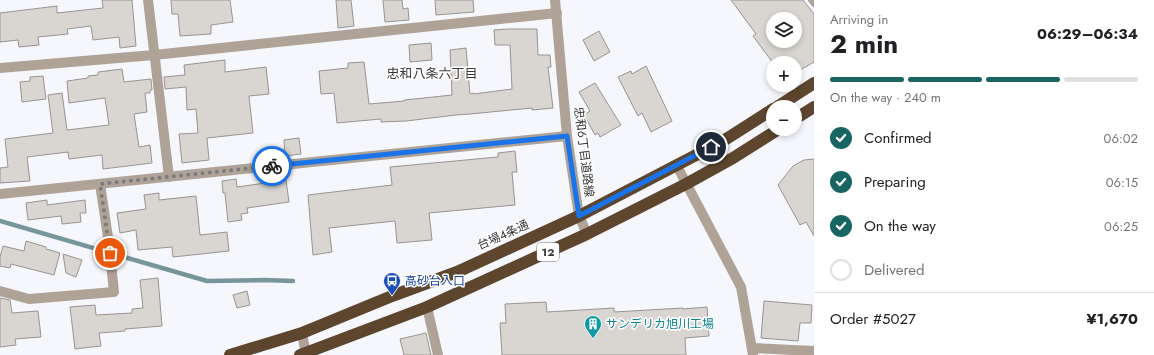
<!DOCTYPE html>
<meta charset="utf-8">
<style>
:root{--surface:#fff;--page:#f6f6f6;--text:#202124;--muted:#757577;--line:#e0e0e0;--accent:#186561}
body{margin:0;font-family:Jost,"Noto Sans JP",sans-serif;background:var(--page);color:var(--text);height:100vh;display:flex;flex-direction:column;font-size:15px;white-space:nowrap}
*{box-sizing:border-box;margin:0}
p{font-size:13px;color:var(--muted)}
.icon{flex:none;width:22px;height:22px;fill:none;stroke:currentColor;stroke-width:2;stroke-linecap:round;stroke-linejoin:round}
.map{position:relative;flex:1;overflow:hidden}
.side{display:flex;flex-direction:column;background:var(--surface);width:340px}
.side>*{flex:none}
.controls{position:absolute;left:766px;top:12px;display:grid;gap:8px}
.controls a{display:grid;place-items:center;width:36px;height:36px;border-radius:50%;background:var(--surface);box-shadow:0 2px 6px #0003;font-size:20px}
.pin{position:absolute;display:grid;place-items:center;width:34px;height:34px;color:#fff;margin:-17px;border:2px solid #fff;border-radius:50%;box-shadow:0 1px 4px #0007}
.courier{position:absolute;display:grid;place-items:center;width:40px;height:40px;margin:-20px;border:3px solid #1a73e8;border-radius:50%;background:#fff;color:#222;box-shadow:0 1px 5px #0007}
.head em{font-style:normal;font-weight:700}
.head div{display:flex;flex-direction:column-reverse}
.head{display:flex;align-items:center;justify-content:space-between;height:68px;padding:0 16px}
h1{font-size:26px;font-weight:700;line-height:30px}
.bar{display:grid;grid-template-columns:repeat(4,1fr);gap:6px 4px;align-content:center;height:48px;padding:0 16px}
.bar i{height:5px;border-radius:3px;background:var(--line)}
.bar .current{background:var(--accent)}
.bar p{grid-column:span 4}
.line{display:flex;align-items:center;gap:10px;padding:0 16px;border-top:1px solid var(--line)}
.line div{flex:1}
ol{padding:0 16px;list-style:none}
li{display:flex;align-items:center;gap:12px;height:44px}
li p{margin-inline-start:auto}
li .icon{padding:4px;border-radius:50%;background:var(--accent);color:#fff;stroke-width:4}
li:last-child{color:var(--muted)}
li i{width:22px;height:22px;border:2px solid var(--line);border-radius:50%}
main{display:flex;flex:1;min-height:0}
.map>svg:first-child{display:block}
.lines{fill:none;stroke-linecap:round;stroke-linejoin:round}
.stream{stroke:#77969b;stroke-width:4.5}
.building{fill:#d9d5d1;stroke:#989490;fill-rule:evenodd}
.lane{stroke:#afa398;stroke-width:6}
.street{stroke:#afa398;stroke-width:10}
.highway{stroke:#5d452e;stroke-width:12}
.done{stroke:#7a7b7e;stroke-width:4;stroke-dasharray:0 7.2}
.route{stroke:#1a73e8;stroke-width:5}
.labels{text-anchor:middle;stroke-width:3;stroke-linejoin:round;paint-order:stroke}
.shield{fill:#fff;stroke:#747475;stroke-width:1}
.shield-label{font-size:11px;font-weight:bold;fill:#38383a}
.street-label{font-size:12px;fill:#38383a;stroke:#fff}
.transit-label{font-size:12px;fill:#164399;stroke:#fff;text-anchor:start}
.culture-label{font-size:12px;fill:#0d838f;stroke:#fff;text-anchor:start}
.neighbourhood-label{font-size:13px;fill:#38383a;stroke:#fff}
</style>
<main>
<div class="map">
<svg width="814" height="355" viewBox="0 0 814 355">
<rect width="100%" height="100%" fill="#f6f7fc"/>
<g class="lines">
<polyline class="stream" points="0,221 207,281 264,280 293,281"/>
</g>
<g class="building">
<polygon points="102,0 132,0 136,46 120,48 119,37 93,40 91,26 67,29 68,34 38,37 39,45 19,47 18,40 0,42 0,13 57,6 57,13 103,8"/>
<polygon points="171,0 230,0 233,22 211,25 211,34 180,36 178,14 172,14"/>
<polygon points="336,0 351,0 354,26 338,28"/>
<polygon points="383,0 402,0 403,9 408,8 409,20 385,22"/>
<polygon points="435,0 473,0 474,12 436,15"/>
<path d="M731,0H803L814,14V62L795,73V63H773L753,36L756,34ZM773,19H795V41H773Z"/>
<polygon points="508,29 537,29 538,55 550,55 551,67 548,67 553,108 532,110 532,108 470,114 456,115 406,121 381,122 381,119 337,123 334,93 321,94 319,71 348,68 348,63 364,62 369,104 404,101 404,100 424,98 452,95 450,50 466,48 470,94 474,93 474,94 512,89 510,45 495,45 494,30"/>
<polygon points="599,31 610,52 594,61 583,40"/>
<polygon points="431,43 432,60 410,62 409,45"/>
<polygon points="225,60 225,72 266,67 269,94 249,96 253,133 207,138 209,160 182,163 179,134 198,133 196,109 187,110 186,87 165,89 164,77 185,75 184,65"/>
<polygon points="646,66 672,121 651,132 642,113 638,116 618,77 631,71 632,74"/>
<polygon points="122,69 124,82 151,79 152,90 150,90 150,93 145,93 147,112 134,114 139,147 150,145 152,163 103,169 102,155 69,159 68,152 27,157 30,181 0,183 0,168 8,167 5,139 53,133 48,95 62,93 67,130 109,125 105,98 69,103 67,81 88,78 88,76 98,75 98,72"/>
<polygon points="43,76 46,99 22,102 20,82 30,81 30,77"/>
<polygon points="595,83 621,125 600,137 598,133 595,135 584,115 590,111 579,92"/>
<polygon points="299,138 301,154 285,156 284,140"/>
<polygon points="515,151 517,172 512,172 515,205 429,213 432,240 397,243 395,221 329,228 332,252 313,255 308,195 392,185 390,167 498,157 498,153"/>
<polygon points="814,159 814,236 806,222 800,225 778,185 793,166 804,160"/>
<polygon points="236,179 237,187 286,180 289,202 247,208 248,213 241,214 242,220 228,222 225,193 223,193 222,181"/>
<polygon points="159,193 159,200 196,196 200,235 227,232 229,251 173,257 172,247 138,250 136,230 120,233 117,213 146,209 144,195"/>
<polygon points="47,200 47,205 85,200 86,213 80,213 81,222 62,224 61,216 28,220 26,203"/>
<polygon points="26,241 46,247 46,249 60,253 54,275 11,264 10,268 0,266 0,257 3,246 24,251"/>
<polygon points="63,254 82,260 76,277 66,273"/>
<polygon points="158,278 162,326 125,329 125,331 99,333 101,346 75,349 70,307 95,305 96,315 132,313 132,309 143,308 140,280"/>
<polygon points="247,291 250,305 237,308 233,295"/>
<polygon points="0,298 10,300 12,313 38,311 41,337 15,339 16,345 0,347"/>
<polygon points="764,301 812,305 811,323 800,323 798,341 761,338"/>
<polygon points="546,302 547,312 614,308 614,312 683,308 683,309 707,307 709,336 685,338 686,355 502,355 500,323 506,323 505,304"/>
<polygon points="426,333 431,355 404,355 400,339"/>
</g>
<g class="lines">
<polyline class="lane" points="811,0 814,4"/>
<g class="street">
<polyline points="148,0 169,177"/>
<polyline points="555,0 567,136 579,216 587,234"/>
<polyline points="0,68 154,55 557,13"/>
<polyline points="677,166 741,287 753,355"/>
<polyline points="0,194 567,136"/>
<polyline points="0,291 29,299 114,292 109,244 100,184"/>
<polyline points="427,307 438,355"/>
<polyline points="302,333 306,355"/>
<polyline points="752,348 814,351"/>
</g>
<g class="highway">
<polyline points="777,107 814,83"/>
<polyline points="795,119 814,107"/>
<polyline points="230,355 302,333 392,296 457,272 579,216 723,141 773,109"/>
<polyline points="300,355 427,307 587,234 686,184 733,158 779,129"/>
</g>
</g>
<g class="lines">
<polyline class="done" points="110,253 100,184 272,166"/>
<polyline class="route" points="272,166 567,136 579,216 711,147"/>
</g>
<defs>
<symbol id="bus-pin" viewBox="-11 -11 22 30"><path d="M0 17L-7.5 6A9.5 9.5 0 1 1 7.5 6Z" fill="#1a4fb4" stroke="#fff"/><path d="M-5-6H5V4H4V6H2V4H-2V6H-4V4H-5ZM-3.5-4V0h7V-4ZM-3.5 1.2v1.5H-2V1.2ZM2 1.2v1.5H3.5V1.2Z" fill="#fff"/></symbol>
<symbol id="building-pin" viewBox="-11 -11 22 30"><path d="M0 17L-7.5 6A9.5 9.5 0 1 1 7.5 6Z" fill="#0f9aa8" stroke="#fff"/><path d="M-4-6H4V6H1V3H-1V6H-4ZM-2.5-4.3h1.7v1.8h-1.7ZM.8-4.3h1.7v1.8H.8ZM-2.5-1h1.7V.8h-1.7ZM.8-1h1.7V.8H.8Z" fill="#fff"/></symbol>
</defs>
<g fill-rule="evenodd">
<use href="#bus-pin" x="382" y="271" width="20" height="27"/>
<use href="#building-pin" x="583" y="314" width="20" height="27"/>
</g>
<g class="labels">
<rect class="shield" x="537" y="243" width="22" height="18" rx="3"/>
<g class="shield-label">
<text x="548" y="256">12</text>
</g>
<g class="street-label">
<text transform="translate(584 152) rotate(83)" y="4">忠和6丁目道路線</text>
<text transform="translate(503 235) rotate(-24)" y="4">台場4条通</text>
</g>
<g class="transit-label">
<text x="405" y="285">高砂台入口</text>
</g>
<g class="culture-label">
<text x="606" y="328">サンデリカ旭川工場</text>
</g>
<g class="neighbourhood-label">
<text x="432" y="78">忠和八条六丁目</text>
</g>
</g>
</svg>
<div class="controls">
<a><svg class="icon" aria-label="layers" viewBox="0 0 24 24"><path d="M12 4l9 5-9 5-9-5zM3 14l9 5 9-5"/></svg></a>
<a>+</a>
<a>−</a>
</div>
<div class="pin" style="left:110px;top:253px;background:#ea580c"><svg class="icon" aria-label="bag" viewBox="0 0 24 24"><path d="M5 8h14l-1 12H6zM9 8a3 3 0 0 1 6 0"/></svg></div>
<div class="pin" style="left:711px;top:147px;background:#1f2937"><svg class="icon" aria-label="home" viewBox="0 0 24 24"><path d="M3 11l9-7 9 7M6 9v11h12V9"/></svg></div>
<div class="courier" style="left:272px;top:166px"><svg class="icon" aria-label="bike" viewBox="0 0 24 24"><circle cx="6" cy="16" r="4"/><circle cx="18" cy="16" r="4"/><path d="M6 16l4-8h5l3 8M10 8l3 8H6M13 5h3"/></svg></div>
</div>
<section class="side">
<div class="head"><div><h1>2 min</h1><p>Arriving in</p></div><em>06:29–06:34</em></div>
<div class="bar"><i class="current"></i><i class="current"></i><i class="current"></i><i></i><p>On the way · 240 m</p></div>
<ol>
<li><svg class="icon" aria-label="check" viewBox="0 0 24 24"><path d="M5 12l5 5 9-10"/></svg>Confirmed<p>06:02</p></li>
<li><svg class="icon" aria-label="check" viewBox="0 0 24 24"><path d="M5 12l5 5 9-10"/></svg>Preparing<p>06:15</p></li>
<li><svg class="icon" aria-label="check" viewBox="0 0 24 24"><path d="M5 12l5 5 9-10"/></svg>On the way<p>06:25</p></li>
<li><i></i>Delivered</li>
</ol>
<div class="line" style="height:52px"><div>Order #5027</div><b>¥1,670</b></div>
</section>
</main>
